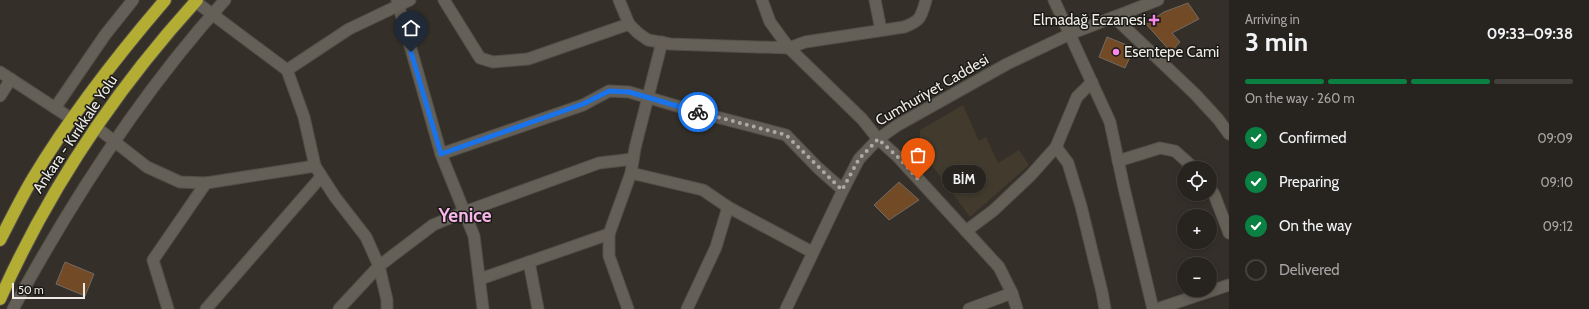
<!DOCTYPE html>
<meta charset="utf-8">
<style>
:root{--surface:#27241f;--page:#2f2c28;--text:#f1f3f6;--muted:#a4a4a4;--line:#43413d;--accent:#0b8043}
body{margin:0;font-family:Cabin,sans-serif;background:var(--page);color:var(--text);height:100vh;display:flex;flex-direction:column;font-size:15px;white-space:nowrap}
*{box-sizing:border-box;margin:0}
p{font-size:13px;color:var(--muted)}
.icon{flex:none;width:22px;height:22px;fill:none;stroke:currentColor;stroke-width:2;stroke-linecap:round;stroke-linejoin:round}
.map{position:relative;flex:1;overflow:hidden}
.sheet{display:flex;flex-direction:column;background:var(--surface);width:360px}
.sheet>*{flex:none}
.controls{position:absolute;left:1177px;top:161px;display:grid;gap:8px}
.controls a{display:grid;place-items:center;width:40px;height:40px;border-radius:50%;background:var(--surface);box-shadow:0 2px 6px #0003,0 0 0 1px var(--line);font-size:20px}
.scale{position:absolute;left:12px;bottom:10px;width:73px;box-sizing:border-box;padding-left:4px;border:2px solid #eeebe6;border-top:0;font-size:11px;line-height:14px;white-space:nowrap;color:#eeebe6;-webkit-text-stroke:3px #1a1915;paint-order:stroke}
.pin{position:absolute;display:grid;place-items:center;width:34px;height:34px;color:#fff;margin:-41px -17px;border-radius:50% 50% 50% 0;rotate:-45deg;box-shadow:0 0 4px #0007}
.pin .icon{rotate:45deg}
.courier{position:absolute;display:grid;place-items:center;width:40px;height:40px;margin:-20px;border:3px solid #1a73e8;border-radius:50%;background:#fff;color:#222;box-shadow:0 1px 5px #0007}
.bubble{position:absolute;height:28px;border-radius:14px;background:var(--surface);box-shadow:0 2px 6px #0003,0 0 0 1px var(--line);font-size:13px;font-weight:800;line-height:28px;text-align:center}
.head em{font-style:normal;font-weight:800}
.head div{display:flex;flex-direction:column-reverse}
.head{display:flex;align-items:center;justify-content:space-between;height:68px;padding:0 16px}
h1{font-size:26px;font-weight:800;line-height:30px}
.bar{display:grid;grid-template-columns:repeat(4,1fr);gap:6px 4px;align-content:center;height:48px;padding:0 16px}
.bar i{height:5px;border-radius:3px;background:var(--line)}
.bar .current{background:var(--accent)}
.bar p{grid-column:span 4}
ol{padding:0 16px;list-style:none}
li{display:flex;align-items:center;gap:12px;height:44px}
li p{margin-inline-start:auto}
li .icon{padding:4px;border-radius:50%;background:var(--accent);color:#fff;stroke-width:4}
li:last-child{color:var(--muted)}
li i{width:22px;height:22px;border:2px solid var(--line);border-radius:50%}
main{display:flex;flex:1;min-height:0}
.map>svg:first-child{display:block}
.built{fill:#413a2d}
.building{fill:#724a26;stroke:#726a64}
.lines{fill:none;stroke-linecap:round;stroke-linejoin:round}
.minor-casing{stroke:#534f48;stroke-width:13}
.highway-casing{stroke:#534f48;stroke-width:14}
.minor{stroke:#645f57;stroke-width:11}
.highway{stroke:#b4ad34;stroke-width:12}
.done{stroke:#adaaa4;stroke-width:4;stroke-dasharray:0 7.2}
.route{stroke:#1a73e8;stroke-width:5}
.poi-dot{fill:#f987e9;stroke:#1a1915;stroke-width:1.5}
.labels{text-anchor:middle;stroke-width:3;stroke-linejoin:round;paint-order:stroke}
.poi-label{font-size:15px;fill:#eeebe6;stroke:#1a1915;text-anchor:end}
.street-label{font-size:15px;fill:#eeebe6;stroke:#1a1915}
.district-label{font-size:19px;font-weight:bold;fill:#f6b6ea;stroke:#1a1915}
</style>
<main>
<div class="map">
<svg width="1229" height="309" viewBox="0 0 1229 309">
<rect width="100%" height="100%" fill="#343029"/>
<polygon class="built" points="963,105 979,141 986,137 998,163 1019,150 1029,165 970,217 920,149 920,130"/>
<g class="building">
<polygon points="1188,3 1199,19 1172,33 1180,42 1171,52 1146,24 1164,12"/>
<polygon points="1107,37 1134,48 1125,68 1099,57"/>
<polygon points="899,182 919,200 889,220 874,205"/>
<polygon points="65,262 94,274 85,296 56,284"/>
</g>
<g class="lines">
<defs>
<g id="minor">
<polyline points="397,0 441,154 474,236 483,309"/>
<polyline points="444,0 480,58 493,62 528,59 629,24"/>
<path d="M619,0L629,24L638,33L648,40L670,44L789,48L805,42L904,27C921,21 921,17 926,0"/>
<polyline points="762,0 770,22 789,48 862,119 878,139 899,158 999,267 1012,293 1017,309"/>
<polyline points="875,0 881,30"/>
<polyline points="1054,0 1110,122 1124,188 1153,309"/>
<polyline points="196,2 287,70 304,117 315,166 335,197 366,237 379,266 387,300 387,309"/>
<polyline points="1114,17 1195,94 1218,119 1229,134"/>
<polyline points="287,70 349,29 410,0"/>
<polyline points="0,72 72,119"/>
<polyline points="0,96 11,79"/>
<polyline points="55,108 105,35 133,0"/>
<polyline points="96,127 147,167 180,182 206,183 315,166"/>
<polyline points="1056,147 1068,163 1081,206 1102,292 1105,309"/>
<polyline points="441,154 583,105 609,91 629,92 701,113 786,135 818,168 843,190"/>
<polyline points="1118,161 1160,148 1175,151 1194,168"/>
<polyline points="631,173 703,190 728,207 812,252"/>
<polyline points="1210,188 1214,194 1229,233"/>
<polyline points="966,231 994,210 1031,175 1056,147 1077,97 1092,82"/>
<polyline points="529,262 538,309"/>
<polyline points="480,279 609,234"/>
<path d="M13,309C72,200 141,93 225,0"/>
<polyline points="168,309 153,260 206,183"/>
<polyline points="206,309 321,177"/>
<polyline points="339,309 379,266 433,225 464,212 599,163 633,159"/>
<polyline points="628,309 609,256 609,234 631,173 635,148 662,42"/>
<polyline points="687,309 716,247 728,207"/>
<polyline points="786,309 843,190 859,159 878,139 898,125 1007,64 1070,34 1158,0"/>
<polyline points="969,309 1012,293"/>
<polyline points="1157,309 1229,285"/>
</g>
<g id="highway">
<path d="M0,240C11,219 21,198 33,178C71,115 117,56 165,0"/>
<path d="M0,299C49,189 116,89 197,0"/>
</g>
</defs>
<use href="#minor" class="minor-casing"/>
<use href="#highway" class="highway-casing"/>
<use href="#minor" class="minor"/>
<use href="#highway" class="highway"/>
</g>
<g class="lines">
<polyline class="done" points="698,112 786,135 842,190 859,159 878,139 899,158 918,179"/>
<polyline class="route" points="411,52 441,154 583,104 609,91 629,92 698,112"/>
</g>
<g class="poi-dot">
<path d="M1152 14h4v4h4v4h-4v4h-4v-4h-4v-4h4z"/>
<circle cx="1116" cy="52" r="4"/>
</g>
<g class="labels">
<g class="poi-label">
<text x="1146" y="25">Elmadağ Eczanesi</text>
<text x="1124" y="57" text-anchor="start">Esentepe Cami</text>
</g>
<g class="street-label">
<text transform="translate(932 90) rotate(-30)" y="5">Cumhuriyet Caddesi</text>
<text transform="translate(75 134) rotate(-56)" y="5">Ankara - Kırıkkale Yolu</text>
</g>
<g class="district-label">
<text x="465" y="222">Yenice</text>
</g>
</g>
</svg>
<div class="controls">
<a><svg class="icon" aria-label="locate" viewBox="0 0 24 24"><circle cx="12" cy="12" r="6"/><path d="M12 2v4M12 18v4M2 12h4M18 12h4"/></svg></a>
<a>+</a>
<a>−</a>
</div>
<div class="scale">50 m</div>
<div class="pin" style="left:918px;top:179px;background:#ea580c"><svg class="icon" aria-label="bag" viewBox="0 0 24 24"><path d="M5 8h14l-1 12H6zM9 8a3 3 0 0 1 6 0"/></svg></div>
<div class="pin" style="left:411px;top:52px;background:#1f2937"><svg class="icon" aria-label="home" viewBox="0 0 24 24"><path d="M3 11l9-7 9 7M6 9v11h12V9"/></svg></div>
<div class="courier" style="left:698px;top:112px"><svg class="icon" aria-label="bike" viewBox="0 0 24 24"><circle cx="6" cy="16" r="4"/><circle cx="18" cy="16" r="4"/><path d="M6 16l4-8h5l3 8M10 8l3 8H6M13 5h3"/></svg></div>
<div class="bubble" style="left:942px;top:165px;width:44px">BİM</div>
</div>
<section class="sheet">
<div class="head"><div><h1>3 min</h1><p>Arriving in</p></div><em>09:33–09:38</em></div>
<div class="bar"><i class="current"></i><i class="current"></i><i class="current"></i><i></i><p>On the way · 260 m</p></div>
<ol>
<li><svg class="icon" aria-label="check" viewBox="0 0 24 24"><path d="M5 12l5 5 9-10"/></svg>Confirmed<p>09:09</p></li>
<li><svg class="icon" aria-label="check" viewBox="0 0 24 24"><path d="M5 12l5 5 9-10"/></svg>Preparing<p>09:10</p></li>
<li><svg class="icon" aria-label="check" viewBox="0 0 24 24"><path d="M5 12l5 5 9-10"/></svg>On the way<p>09:12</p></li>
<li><i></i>Delivered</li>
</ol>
</section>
</main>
